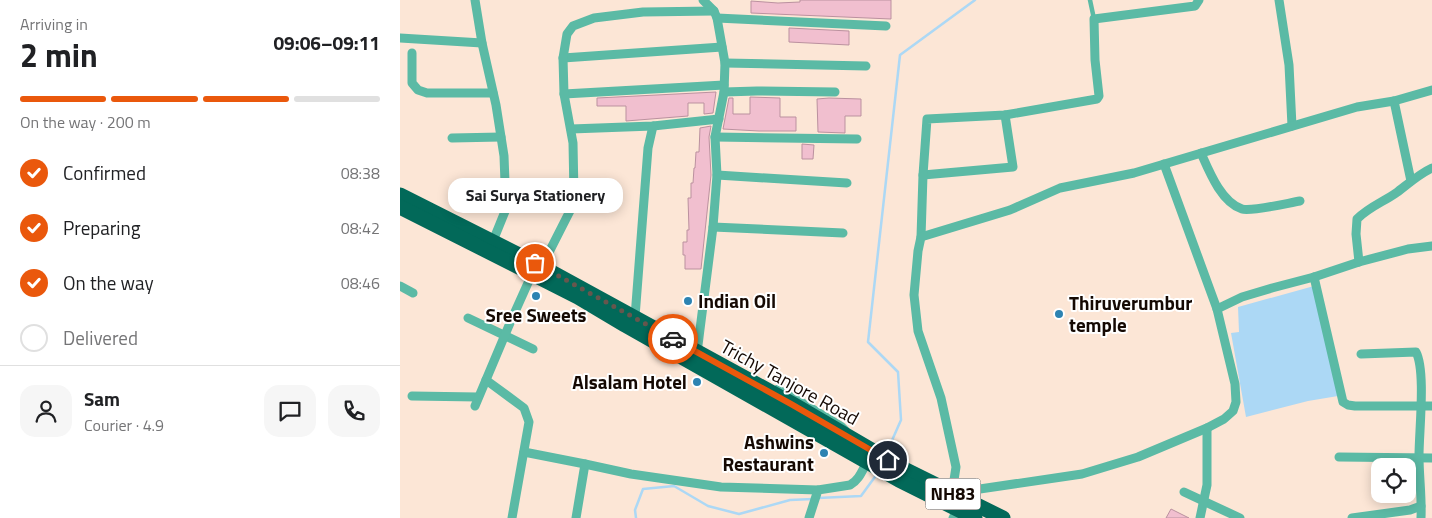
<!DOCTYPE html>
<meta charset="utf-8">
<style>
:root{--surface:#fff;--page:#f6f6f6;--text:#202124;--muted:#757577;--line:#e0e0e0;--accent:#ea580c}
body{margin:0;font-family:"Titillium Web",sans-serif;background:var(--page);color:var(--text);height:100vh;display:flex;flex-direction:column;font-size:19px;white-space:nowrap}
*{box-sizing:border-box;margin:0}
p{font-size:16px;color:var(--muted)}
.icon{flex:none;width:28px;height:28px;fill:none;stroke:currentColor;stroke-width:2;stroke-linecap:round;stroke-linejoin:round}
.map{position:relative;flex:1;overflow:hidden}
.sheet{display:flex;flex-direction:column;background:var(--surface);width:400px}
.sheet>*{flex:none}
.controls{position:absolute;left:971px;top:458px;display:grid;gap:10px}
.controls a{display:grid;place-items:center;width:45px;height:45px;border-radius:10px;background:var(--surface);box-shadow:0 2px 12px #0003;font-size:25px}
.pin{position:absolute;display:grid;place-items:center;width:42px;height:42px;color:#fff;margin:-21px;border:2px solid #fff;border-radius:50%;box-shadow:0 1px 5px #0007}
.courier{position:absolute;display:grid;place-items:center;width:50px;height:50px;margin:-25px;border:4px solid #ea580c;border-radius:50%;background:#fff;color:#222;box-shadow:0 1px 6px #0007}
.bubble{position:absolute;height:35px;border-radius:15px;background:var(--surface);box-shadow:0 2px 12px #0003;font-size:16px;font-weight:700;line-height:35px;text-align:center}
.headline em{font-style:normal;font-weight:700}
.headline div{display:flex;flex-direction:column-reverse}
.headline{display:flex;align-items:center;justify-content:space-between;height:85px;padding:0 20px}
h1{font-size:32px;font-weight:700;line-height:38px}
.bar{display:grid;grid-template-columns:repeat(4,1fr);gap:8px 5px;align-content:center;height:60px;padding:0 20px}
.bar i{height:6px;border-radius:4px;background:var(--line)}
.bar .active{background:var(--accent)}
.bar p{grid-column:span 4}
.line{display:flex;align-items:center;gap:12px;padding:0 20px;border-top:1px solid var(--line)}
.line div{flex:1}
.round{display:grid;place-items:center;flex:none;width:52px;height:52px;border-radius:15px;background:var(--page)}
ol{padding:0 20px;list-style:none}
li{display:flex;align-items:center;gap:15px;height:55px}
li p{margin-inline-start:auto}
li .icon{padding:5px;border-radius:50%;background:var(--accent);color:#fff;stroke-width:4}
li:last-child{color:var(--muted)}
li i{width:28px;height:28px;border:2px solid var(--line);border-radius:50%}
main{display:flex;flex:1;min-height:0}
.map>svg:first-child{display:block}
.water{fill:#acd8f5}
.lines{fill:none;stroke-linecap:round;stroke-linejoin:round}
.stream{stroke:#acd8f5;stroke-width:2.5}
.building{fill:#f1bfcf;stroke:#bb919f}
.lane{stroke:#5bbaa5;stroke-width:4.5}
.street{stroke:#5bbaa5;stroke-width:9}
.highway{stroke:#026959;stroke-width:15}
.done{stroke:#66564d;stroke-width:5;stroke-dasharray:0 9}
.route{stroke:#ea580c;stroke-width:6}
.poi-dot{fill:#2d83b2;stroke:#fff;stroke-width:2}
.labels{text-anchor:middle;stroke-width:4;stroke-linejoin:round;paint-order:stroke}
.shield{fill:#fff;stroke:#5b534f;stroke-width:1}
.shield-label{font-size:18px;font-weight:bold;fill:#150903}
.poi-label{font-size:19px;font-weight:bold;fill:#150903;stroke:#fff;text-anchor:start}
.street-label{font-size:19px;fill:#150903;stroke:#fff}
</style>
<main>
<section class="sheet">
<div class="headline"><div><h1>2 min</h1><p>Arriving in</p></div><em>09:06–09:11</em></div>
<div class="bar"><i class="active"></i><i class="active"></i><i class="active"></i><i></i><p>On the way · 200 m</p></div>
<ol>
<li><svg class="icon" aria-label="check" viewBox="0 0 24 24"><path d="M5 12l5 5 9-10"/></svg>Confirmed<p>08:38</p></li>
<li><svg class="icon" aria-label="check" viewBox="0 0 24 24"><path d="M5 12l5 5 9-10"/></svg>Preparing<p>08:42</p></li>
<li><svg class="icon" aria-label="check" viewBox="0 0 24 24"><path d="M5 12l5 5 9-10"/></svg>On the way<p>08:46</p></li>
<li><i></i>Delivered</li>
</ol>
<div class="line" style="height:90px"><a class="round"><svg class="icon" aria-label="person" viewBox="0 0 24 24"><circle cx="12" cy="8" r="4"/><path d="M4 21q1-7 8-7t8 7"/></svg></a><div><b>Sam</b><p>Courier · 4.9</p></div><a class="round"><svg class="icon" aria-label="chat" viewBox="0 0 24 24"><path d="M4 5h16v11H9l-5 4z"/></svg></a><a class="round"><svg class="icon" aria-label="phone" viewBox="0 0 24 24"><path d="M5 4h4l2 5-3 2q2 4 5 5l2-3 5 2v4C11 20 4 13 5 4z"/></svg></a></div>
</section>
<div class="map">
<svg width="1032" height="518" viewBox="0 0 1032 518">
<rect width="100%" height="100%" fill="#fce6d6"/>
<polygon class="water" points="914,286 938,396 908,401 846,417 831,333 839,332 838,307"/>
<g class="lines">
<g class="stream">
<polyline points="486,454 501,420 498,372 468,342 500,55 575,0"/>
<polyline points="418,498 461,496 477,474"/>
<polyline points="236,518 235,510 243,489 274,486 308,506 339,514 390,500 413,499"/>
</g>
</g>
<g class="building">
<polygon points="400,0 491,0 491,19 351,13 351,1 378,3 400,2"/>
<polygon points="389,28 449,31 449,45 389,42"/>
<polygon points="316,92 313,113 304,114 304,103 288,103 288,116 226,121 226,106 197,106 197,98"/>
<polygon points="350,97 380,98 380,117 396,117 396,131 359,131 323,129 329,98 333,98 333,114 350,114"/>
<polygon points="429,98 461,99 461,116 445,116 445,133 418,132 417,99"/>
<polygon points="311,126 309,137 311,175 301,269 285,269 285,255 283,255 283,242 287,242 287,230 289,230 288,198 291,198 291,183 293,183 294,168 295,168 296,152 299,152 300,128"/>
<polygon points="402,144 414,145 413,159 402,159"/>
<polygon points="771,509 789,518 766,518"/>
</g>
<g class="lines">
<g class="lane">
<polyline points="690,0 694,19"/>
<polyline points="377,387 392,394 443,425 447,429"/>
</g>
<g class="street">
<polyline points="75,0 82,43 96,105 104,156 106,209 93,241"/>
<polyline points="879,0 889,65 892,126"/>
<polyline points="317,18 486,26"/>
<polyline points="0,38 82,43"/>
<polyline points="12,53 12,83 18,90 27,93 93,93"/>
<polyline points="163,58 322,47"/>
<polyline points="325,63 466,66"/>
<polyline points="324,92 357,91 435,92"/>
<polyline points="164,94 324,85"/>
<polyline points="994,101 1011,181"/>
<polyline points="171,129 253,126 319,119"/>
<polyline points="315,137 457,139"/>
<polyline points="52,138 101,137"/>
<path d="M801,153C809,171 821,202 842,209C851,212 888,203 900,201"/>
<polyline points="317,175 447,183"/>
<polyline points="523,175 613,167 605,115"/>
<polyline points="313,227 443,233"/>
<polyline points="521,237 523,175 527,119 605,115 697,99 699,96 695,60 694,19 795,6 799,0"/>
<path d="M959,262L956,234L957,219C969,207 983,202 996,193C1008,184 1019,174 1032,168"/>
<polyline points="142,266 173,205 174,195 173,143 164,94 163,58 167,34 173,26 194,18 243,12 314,11"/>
<polyline points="914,277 943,402 948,405 955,406 1032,406"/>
<polyline points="0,286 13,293"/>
<polyline points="817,309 842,297 872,288 914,277 959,262 1008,249 1032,246"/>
<polyline points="235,317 248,148 253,126"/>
<polyline points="68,318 133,349"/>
<polyline points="297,353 313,227 317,175 315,137 324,92 325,63 317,18 314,11 303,0"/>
<path d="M961,354L1016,352C1026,371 1019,431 1019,456C1019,477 1022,497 1021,518"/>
<polyline points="86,380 124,408 129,422 112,518"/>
<polyline points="12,396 78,397"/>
<polyline points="75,406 110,323 132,274"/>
<polyline points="124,452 185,464 176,518"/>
<polyline points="939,457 1032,458"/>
<polyline points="185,464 231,474 321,487 418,490"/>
<polyline points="547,491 554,480 556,467 541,398 518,331 514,295 518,251 521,237 610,210 660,188 734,173 957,107 994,101 1032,90"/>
<polyline points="784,492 840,518"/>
<path d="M409,518L418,490L450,485C459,480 462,471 467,462"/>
<polyline points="553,518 563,499 573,490 682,474 738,457 807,428 824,419 833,411 836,402 835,384 817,309 764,164"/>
<polyline points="800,518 807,485 807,428"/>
<polyline points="952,518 1010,510 1021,506"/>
</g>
<g class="highway">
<polyline points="0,195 135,263 391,403 504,469 603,518"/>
<polyline points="0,207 178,297 225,325 499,480 575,518"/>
</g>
</g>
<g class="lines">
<polyline class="done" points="135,263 273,339"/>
<polyline class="route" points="273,339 391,404 488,460"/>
</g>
<g class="poi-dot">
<circle cx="136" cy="296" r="5"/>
<circle cx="288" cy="301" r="5"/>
<circle cx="659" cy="314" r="5"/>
<circle cx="297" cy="382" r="5"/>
<circle cx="424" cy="453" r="5"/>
</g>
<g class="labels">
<rect class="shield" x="525.5" y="478.5" width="55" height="31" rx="4"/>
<g class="shield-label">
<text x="553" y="500">NH83</text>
</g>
<g class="poi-label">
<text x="298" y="308">Indian Oil</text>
<text x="669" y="310">Thiruverumbur<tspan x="669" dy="22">temple</tspan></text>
<text x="136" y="322" text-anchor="middle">Sree Sweets</text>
<text x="287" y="389" text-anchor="end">Alsalam Hotel</text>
<text x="414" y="449" text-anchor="end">Ashwins<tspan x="414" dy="22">Restaurant</tspan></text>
</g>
<g class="street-label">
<text transform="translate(390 382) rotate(29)" y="7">Trichy Tanjore Road</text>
</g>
</g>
</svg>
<div class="controls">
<a><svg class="icon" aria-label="locate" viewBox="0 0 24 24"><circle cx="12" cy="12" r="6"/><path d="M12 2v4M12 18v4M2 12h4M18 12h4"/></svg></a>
</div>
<div class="pin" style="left:135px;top:263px;background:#ea580c"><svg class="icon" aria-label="bag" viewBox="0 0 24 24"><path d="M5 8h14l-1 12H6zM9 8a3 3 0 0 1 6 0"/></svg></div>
<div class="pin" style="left:488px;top:460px;background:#1f2937"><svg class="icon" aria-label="home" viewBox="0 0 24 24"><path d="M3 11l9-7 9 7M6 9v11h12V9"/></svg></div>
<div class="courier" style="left:273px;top:339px"><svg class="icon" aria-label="car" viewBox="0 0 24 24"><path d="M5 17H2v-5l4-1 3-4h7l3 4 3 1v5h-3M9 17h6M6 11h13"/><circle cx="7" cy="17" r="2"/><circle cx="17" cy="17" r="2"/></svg></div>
<div class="bubble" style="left:48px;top:178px;width:175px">Sai Surya Stationery</div>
</div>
</main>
